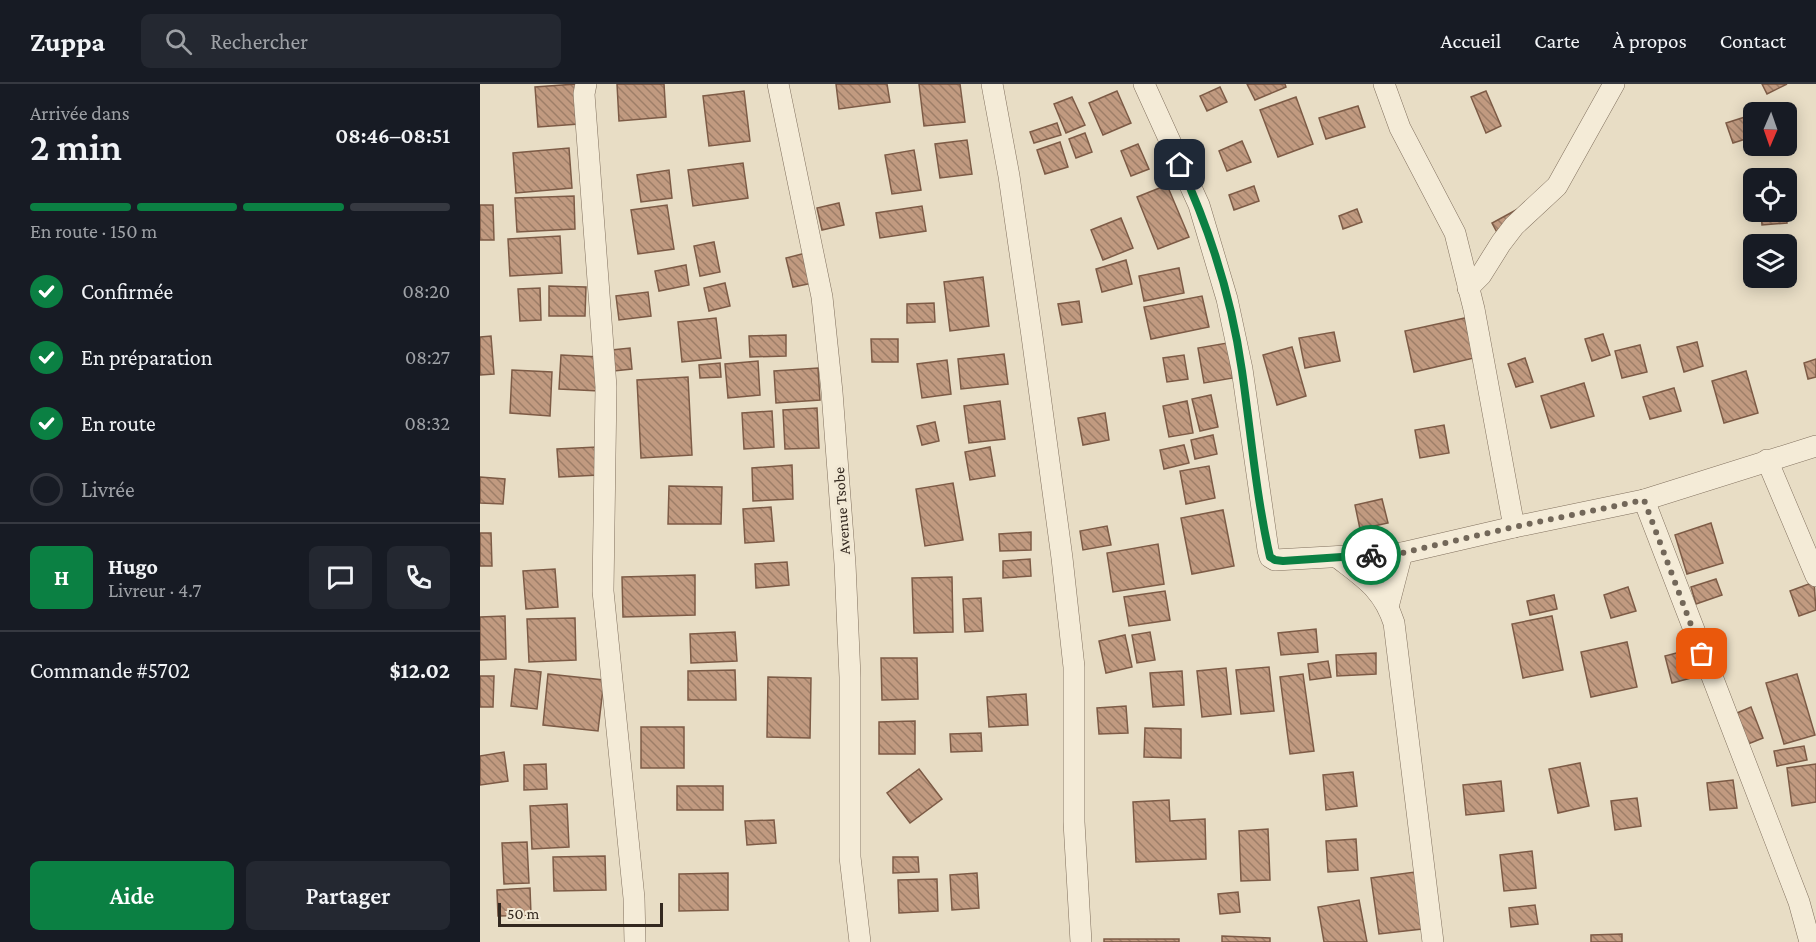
<!DOCTYPE html>
<html lang="fr">
<meta charset="utf-8">
<style>
:root{--surface:#171b24;--page:#242831;--text:#f1f3f6;--muted:#9ea1a6;--line:#363941;--accent:#0b8043}
body{margin:0;font-family:"Crimson Pro",serif;background:var(--page);color:var(--text);height:100vh;display:flex;flex-direction:column;font-size:22px;white-space:nowrap}
*{box-sizing:border-box;margin:0}
p{font-size:20px;color:var(--muted)}
.icon{flex:none;width:33px;height:33px;fill:none;stroke:currentColor;stroke-width:2;stroke-linecap:round;stroke-linejoin:round}
.map{position:relative;flex:1;overflow:hidden}
.drawer{display:flex;flex-direction:column;background:var(--surface);width:480px}
.drawer>*{flex:none}
.needle{width:39px;rotate:182deg}
.tools{position:absolute;left:1263px;top:18px;display:grid;gap:12px}
.tools a{display:grid;place-items:center;width:54px;height:54px;border-radius:9px;background:var(--surface);box-shadow:0 3px 15px #0003;font-size:30px}
.scale{position:absolute;left:18px;bottom:15px;width:165px;box-sizing:border-box;padding-left:6px;border:3px solid #33281f;border-top:0;font-size:16px;line-height:21px;white-space:nowrap;color:#33281f;-webkit-text-stroke:4px #f1e8d4;paint-order:stroke}
.pin{position:absolute;display:grid;place-items:center;width:51px;height:51px;color:#fff;margin:-26px;border-radius:12px;box-shadow:0 3px 9px #0006}
.courier{position:absolute;display:grid;place-items:center;width:60px;height:60px;margin:-30px;border:4px solid #0b8043;border-radius:50%;background:#fff;color:#222;box-shadow:0 2px 8px #0007}
.summary em{font-style:normal;font-weight:600}
.summary div{display:flex;flex-direction:column-reverse}
.summary{display:flex;align-items:center;justify-content:space-between;height:102px;padding:0 30px}
h1{font-size:39px;font-weight:600;line-height:45px}
.bar{display:grid;grid-template-columns:repeat(4,1fr);gap:9px 6px;align-content:center;height:72px;padding:0 30px}
.bar i{height:8px;border-radius:4px;background:var(--line)}
.bar .active{background:var(--accent)}
.bar p{grid-column:span 4}
.line{display:flex;align-items:center;gap:15px;padding:0 30px;border-top:2px solid var(--line)}
.line div{flex:1}
.round{display:grid;place-items:center;flex:none;width:63px;height:63px;border-radius:9px;background:var(--page)}
ol{padding:0 30px;list-style:none}
li{display:flex;align-items:center;gap:18px;height:66px}
li p{margin-inline-start:auto}
li .icon{padding:6px;border-radius:50%;background:var(--accent);color:#fff;stroke-width:4}
li:last-child{color:var(--muted)}
li i{width:33px;height:33px;border:3px solid var(--line);border-radius:50%}
.action{display:flex;gap:12px;margin-top:auto;padding:12px 30px}
.action a{flex:1;height:69px;border-radius:9px;background:var(--accent);color:#fff;font-size:24px;font-weight:600;line-height:69px;text-align:center}
.action a+a{background:var(--page);color:var(--text)}
header{display:flex;align-items:center;gap:36px;box-sizing:border-box;height:84px;padding:0 30px;background:var(--surface);border-bottom:2px solid var(--line)}
header strong{font-size:28px}
nav{display:flex;gap:33px;margin-inline-start:auto;font-size:21px}
.search{width:420px;height:54px;background:var(--page);display:flex;align-items:center;gap:15px;box-sizing:border-box;padding:0 21px;border-radius:9px;color:var(--muted);font-size:22px}
main{display:flex;flex:1;min-height:0}
.map>svg:first-child{display:block}
.building{fill:url(#building-back-hatch);stroke:#7d5b46;stroke-width:1.5}
.lines{fill:none;stroke-linecap:round;stroke-linejoin:round}
.street-casing{stroke:#81705e;stroke-width:22}
.street{stroke:#f4ebd7;stroke-width:21}
.done{stroke:#726759;stroke-width:6;stroke-dasharray:0 10.8}
.route{stroke:#0b8043;stroke-width:8}
.labels{text-anchor:middle;stroke-width:6;stroke-linejoin:round;paint-order:stroke}
.street-label{font-size:16px;fill:#33281f;stroke:#f1e8d4}
</style>
<header>
<strong>Zuppa</strong>
<div class="search"><svg class="icon" aria-label="search" viewBox="0 0 24 24"><circle cx="10" cy="10" r="6"/><path d="M15 15l6 6"/></svg>Rechercher</div>
<nav><a>Accueil</a><a>Carte</a><a>À propos</a><a>Contact</a></nav>
</header>
<main>
<section class="drawer">
<div class="summary"><div><h1>2 min</h1><p>Arrivée dans</p></div><em>08:46–08:51</em></div>
<div class="bar"><i class="active"></i><i class="active"></i><i class="active"></i><i></i><p>En route · 150 m</p></div>
<ol>
<li><svg class="icon" aria-label="check" viewBox="0 0 24 24"><path d="M5 12l5 5 9-10"/></svg>Confirmée<p>08:20</p></li>
<li><svg class="icon" aria-label="check" viewBox="0 0 24 24"><path d="M5 12l5 5 9-10"/></svg>En préparation<p>08:27</p></li>
<li><svg class="icon" aria-label="check" viewBox="0 0 24 24"><path d="M5 12l5 5 9-10"/></svg>En route<p>08:32</p></li>
<li><i></i>Livrée</li>
</ol>
<div class="line" style="height:108px"><b class="round" style="background:var(--accent);color:#fff">H</b><div><b>Hugo</b><p>Livreur · 4.7</p></div><a class="round"><svg class="icon" aria-label="chat" viewBox="0 0 24 24"><path d="M4 5h16v11H9l-5 4z"/></svg></a><a class="round"><svg class="icon" aria-label="phone" viewBox="0 0 24 24"><path d="M5 4h4l2 5-3 2q2 4 5 5l2-3 5 2v4C11 20 4 13 5 4z"/></svg></a></div>
<div class="line" style="height:78px"><div>Commande #5702</div><b>$12.02</b></div>
<div class="action"><a>Aide</a><a>Partager</a></div>
</section>
<div class="map">
<svg width="1336" height="858" viewBox="0 0 1336 858">
<defs>
<pattern id="building-back-hatch" width="6" height="6" patternUnits="userSpaceOnUse" patternTransform="scale(1.5)"><rect width="6" height="6" fill="#c19a80"/><path d="M-1 5l2 2M0 0l6 6M5-1l2 2" fill="none" stroke="#9d7e68"/></pattern>
</defs>
<rect width="100%" height="100%" fill="#e8ddc5"/>
<g class="building">
<polygon points="96,0 99,40 58,43 55,3"/>
<polygon points="137,0 184,0 186,33 139,37"/>
<polygon points="356,0 407,0 410,18 359,25"/>
<polygon points="439,0 480,0 485,38 444,42"/>
<polygon points="767,0 805,0 806,3 775,16"/>
<polygon points="1282,0 1307,0 1287,10"/>
<polygon points="740,3 747,18 727,27 720,12"/>
<polygon points="264,7 270,57 229,62 223,12"/>
<polygon points="637,7 651,39 623,51 609,19"/>
<polygon points="1006,7 1021,42 1006,49 991,13"/>
<polygon points="592,13 605,41 586,49 574,20"/>
<polygon points="816,13 833,60 798,73 780,26"/>
<polygon points="878,22 885,43 846,55 839,34"/>
<polygon points="1265,33 1272,53 1253,59 1246,39"/>
<polygon points="577,39 581,51 554,59 550,48"/>
<polygon points="605,49 612,68 596,74 589,55"/>
<polygon points="487,56 492,90 460,94 455,60"/>
<polygon points="762,57 771,78 747,87 739,67"/>
<polygon points="580,58 588,83 565,90 557,66"/>
<polygon points="658,60 669,85 651,92 641,67"/>
<polygon points="89,64 92,104 36,109 33,69"/>
<polygon points="434,66 441,106 412,110 405,71"/>
<polygon points="263,79 268,114 213,122 208,86"/>
<polygon points="189,86 192,114 161,118 157,91"/>
<polygon points="687,101 709,153 678,165 657,113"/>
<polygon points="774,102 779,117 754,126 749,111"/>
<polygon points="94,112 95,145 37,148 35,114"/>
<polygon points="359,119 364,141 342,146 337,124"/>
<polygon points="0,121 13,121 14,156 0,156"/>
<polygon points="187,121 194,165 158,170 151,126"/>
<polygon points="442,122 446,147 400,154 396,129"/>
<polygon points="877,125 882,138 863,145 859,132"/>
<polygon points="1036,126 1020,154 1012,139"/>
<polygon points="1281,128 1306,128 1307,139 1282,141"/>
<polygon points="641,134 653,164 623,176 611,146"/>
<polygon points="80,152 82,189 30,192 28,155"/>
<polygon points="234,158 240,188 220,192 214,162"/>
<polygon points="326,169 333,199 313,203 306,174"/>
<polygon points="646,176 652,200 622,208 616,185"/>
<polygon points="206,181 209,201 179,207 175,187"/>
<polygon points="699,184 704,209 664,217 659,192"/>
<polygon points="503,193 509,242 470,247 464,198"/>
<polygon points="245,199 250,222 229,227 224,204"/>
<polygon points="69,202 106,203 105,232 69,232"/>
<polygon points="60,204 61,236 40,237 38,205"/>
<polygon points="168,208 171,232 139,236 136,212"/>
<polygon points="722,212 729,243 671,255 664,223"/>
<polygon points="599,217 602,238 582,241 578,220"/>
<polygon points="454,219 455,238 427,239 427,220"/>
<polygon points="236,234 241,274 202,278 198,238"/>
<polygon points="985,234 994,274 934,288 925,247"/>
<polygon points="854,248 860,277 825,284 819,254"/>
<polygon points="1123,250 1130,271 1112,277 1105,255"/>
<polygon points="306,251 306,272 270,273 269,252"/>
<polygon points="11,252 14,290 0,291 0,253"/>
<polygon points="391,255 418,255 418,278 392,278"/>
<polygon points="1217,258 1223,282 1204,288 1197,263"/>
<polygon points="747,259 753,294 724,299 718,264"/>
<polygon points="1160,261 1167,288 1142,294 1135,267"/>
<polygon points="812,263 826,312 797,321 783,271"/>
<polygon points="150,264 152,285 134,287 132,266"/>
<polygon points="524,270 528,300 481,305 478,275"/>
<polygon points="81,271 120,273 119,307 79,305"/>
<polygon points="704,271 708,295 687,298 683,274"/>
<polygon points="1045,274 1053,298 1036,303 1028,280"/>
<polygon points="1336,275 1336,293 1328,295 1324,279"/>
<polygon points="467,276 471,310 442,314 437,280"/>
<polygon points="278,277 280,311 248,314 245,280"/>
<polygon points="240,279 241,293 220,294 219,281"/>
<polygon points="338,284 340,316 296,319 294,287"/>
<polygon points="32,286 72,288 70,332 30,329"/>
<polygon points="1266,287 1278,329 1244,339 1232,297"/>
<polygon points="208,293 212,371 161,374 157,296"/>
<polygon points="1104,299 1114,332 1071,344 1061,312"/>
<polygon points="1194,304 1201,327 1170,335 1163,313"/>
<polygon points="731,311 738,343 720,347 712,315"/>
<polygon points="520,317 525,355 489,359 484,322"/>
<polygon points="707,317 713,349 689,353 683,322"/>
<polygon points="337,324 339,364 305,365 303,326"/>
<polygon points="292,327 294,363 264,365 262,329"/>
<polygon points="625,329 629,356 603,361 598,334"/>
<polygon points="455,338 459,357 442,361 437,342"/>
<polygon points="964,341 969,369 940,374 935,346"/>
<polygon points="733,351 737,370 715,375 711,356"/>
<polygon points="704,361 709,379 684,385 680,366"/>
<polygon points="117,363 119,391 79,393 77,365"/>
<polygon points="510,363 515,392 490,396 485,368"/>
<polygon points="312,381 313,415 273,417 272,384"/>
<polygon points="729,382 735,414 706,420 700,387"/>
<polygon points="0,393 25,395 23,420 0,419"/>
<polygon points="473,399 483,456 445,462 436,405"/>
<polygon points="189,402 242,403 241,440 188,440"/>
<polygon points="902,415 908,439 880,445 875,421"/>
<polygon points="291,423 294,457 265,459 263,425"/>
<polygon points="743,426 754,482 712,490 701,434"/>
<polygon points="1231,439 1243,479 1207,490 1195,451"/>
<polygon points="627,442 631,461 603,466 600,447"/>
<polygon points="551,448 551,466 520,467 519,450"/>
<polygon points="0,449 11,449 12,482 0,482"/>
<polygon points="678,460 684,500 633,508 627,469"/>
<polygon points="550,475 551,492 523,494 523,477"/>
<polygon points="307,478 309,501 276,504 275,480"/>
<polygon points="75,485 78,523 46,525 43,487"/>
<polygon points="215,491 215,531 143,533 142,493"/>
<polygon points="472,493 473,548 434,549 432,494"/>
<polygon points="1236,495 1242,511 1216,520 1211,503"/>
<polygon points="1334,498 1336,526 1319,532 1310,507"/>
<polygon points="1148,503 1156,527 1131,534 1124,511"/>
<polygon points="685,507 690,536 649,542 644,513"/>
<polygon points="1074,511 1077,525 1050,531 1047,517"/>
<polygon points="501,514 503,547 485,548 483,515"/>
<polygon points="25,532 26,575 0,576 0,533"/>
<polygon points="1072,532 1083,586 1043,594 1032,540"/>
<polygon points="95,534 96,576 49,578 47,535"/>
<polygon points="836,545 838,568 801,571 798,549"/>
<polygon points="255,548 257,577 211,579 210,550"/>
<polygon points="670,548 675,576 657,579 652,551"/>
<polygon points="645,551 652,583 626,589 619,557"/>
<polygon points="1147,558 1157,603 1111,613 1101,568"/>
<polygon points="1208,566 1215,593 1192,599 1185,572"/>
<polygon points="896,569 896,590 857,592 856,571"/>
<polygon points="401,574 437,574 438,615 402,616"/>
<polygon points="848,577 851,593 830,596 828,580"/>
<polygon points="789,583 794,627 761,630 756,586"/>
<polygon points="746,584 751,630 722,633 717,587"/>
<polygon points="35,585 61,588 57,625 31,622"/>
<polygon points="255,586 256,616 208,616 208,587"/>
<polygon points="702,587 704,621 673,623 670,589"/>
<polygon points="68,590 124,596 118,647 63,641"/>
<polygon points="823,590 834,667 810,670 800,593"/>
<polygon points="1317,590 1335,651 1304,660 1286,599"/>
<polygon points="0,592 14,592 13,623 0,623"/>
<polygon points="288,593 331,594 330,654 287,653"/>
<polygon points="546,610 548,641 509,643 507,613"/>
<polygon points="646,622 648,649 619,650 617,624"/>
<polygon points="1271,623 1283,654 1268,660 1257,629"/>
<polygon points="435,637 435,670 399,670 399,638"/>
<rect x="161" y="643" width="43" height="41"/>
<polygon points="665,644 701,645 701,674 664,673"/>
<polygon points="501,649 502,667 471,668 470,650"/>
<polygon points="1324,662 1327,676 1297,682 1294,667"/>
<polygon points="24,668 28,697 0,701 0,672"/>
<polygon points="1100,679 1109,722 1078,729 1069,685"/>
<polygon points="66,680 67,705 44,706 44,681"/>
<polygon points="1336,680 1336,718 1312,722 1307,684"/>
<polygon points="439,685 462,715 430,739 407,709"/>
<polygon points="873,688 877,722 846,726 843,691"/>
<polygon points="1253,696 1257,724 1230,726 1227,699"/>
<polygon points="1021,697 1024,727 986,731 983,701"/>
<rect x="197" y="702" width="46" height="24"/>
<polygon points="1157,714 1161,742 1135,746 1131,717"/>
<polygon points="689,716 690,737 725,735 726,775 656,778 653,718"/>
<polygon points="87,720 89,763 52,765 50,722"/>
<polygon points="294,736 296,759 267,761 265,737"/>
<polygon points="788,745 790,796 761,797 759,747"/>
<polygon points="876,755 878,786 848,788 846,757"/>
<polygon points="47,758 49,799 24,800 22,759"/>
<polygon points="1052,767 1056,804 1024,807 1020,771"/>
<polygon points="125,772 126,806 74,807 73,773"/>
<polygon points="413,773 438,773 439,788 413,789"/>
<polygon points="935,788 942,845 899,850 891,794"/>
<polygon points="248,789 248,826 199,827 199,790"/>
<polygon points="497,789 499,824 472,826 470,791"/>
<polygon points="457,795 458,827 419,829 418,796"/>
<polygon points="50,804 51,831 18,832 17,806"/>
<polygon points="758,808 760,828 740,830 738,810"/>
<polygon points="879,816 887,858 844,858 838,823"/>
<polygon points="1055,821 1058,840 1031,843 1029,824"/>
<polygon points="1142,850 1142,858 1111,858 1111,851"/>
<polygon points="742,852 790,854 790,858 742,858"/>
<rect x="624" y="855" width="75" height="3"/>
</g>
<g class="lines">
<defs>
<g id="street">
<polyline points="106,0 104,10 126,303 123,507 154,814 155,858"/>
<polyline points="298,0 342,213 352,308 365,480 370,593 370,773 380,858"/>
<polyline points="512,0 529,92 552,252 582,474 594,583 594,738 601,858"/>
<polyline points="664,0 719,121 747,215 762,285 788,466 790,473 795,476 922,469 1034,443 1164,416 1336,362"/>
<polyline points="904,0 920,44 975,149 994,225 1034,443"/>
<polyline points="988,204 1001,191 1021,159 1034,142 1077,102 1134,0"/>
<polyline points="1287,376 1336,492"/>
<polyline points="1164,416 1319,818 1330,858"/>
<path d="M857,473C884,494 903,505 914,539L953,858"/>
<polyline points="908,523 922,469"/>
</g>
</defs>
<use href="#street" class="street-casing"/>
<use href="#street" class="street"/>
</g>
<g class="lines">
<polyline class="done" points="891,471 922,469 1034,443 1164,416 1222,570"/>
<path class="route" d="M700,81C730,146 752,216 762,287C771,349 776,412 790,473L795,476L803,477L891,471"/>
</g>
<g class="labels">
<g class="street-label">
<text transform="translate(361 427) rotate(-94)" y="6">Avenue Tsobe</text>
</g>
</g>
</svg>
<div class="tools">
<a><svg class="needle" viewBox="-14 -14 28 28"><path d="M0-13l5 13h-10z" fill="#e53935"/><path d="M0 13l5-13h-10z" fill="#9ea1a6"/></svg></a>
<a><svg class="icon" aria-label="locate" viewBox="0 0 24 24"><circle cx="12" cy="12" r="6"/><path d="M12 2v4M12 18v4M2 12h4M18 12h4"/></svg></a>
<a><svg class="icon" aria-label="layers" viewBox="0 0 24 24"><path d="M12 4l9 5-9 5-9-5zM3 14l9 5 9-5"/></svg></a>
</div>
<div class="scale">50 m</div>
<div class="pin" style="left:1222px;top:570px;background:#ea580c"><svg class="icon" aria-label="bag" viewBox="0 0 24 24"><path d="M5 8h14l-1 12H6zM9 8a3 3 0 0 1 6 0"/></svg></div>
<div class="pin" style="left:700px;top:81px;background:#1f2937"><svg class="icon" aria-label="home" viewBox="0 0 24 24"><path d="M3 11l9-7 9 7M6 9v11h12V9"/></svg></div>
<div class="courier" style="left:891px;top:471px"><svg class="icon" aria-label="bike" viewBox="0 0 24 24"><circle cx="6" cy="16" r="4"/><circle cx="18" cy="16" r="4"/><path d="M6 16l4-8h5l3 8M10 8l3 8H6M13 5h3"/></svg></div>
</div>
</main>
